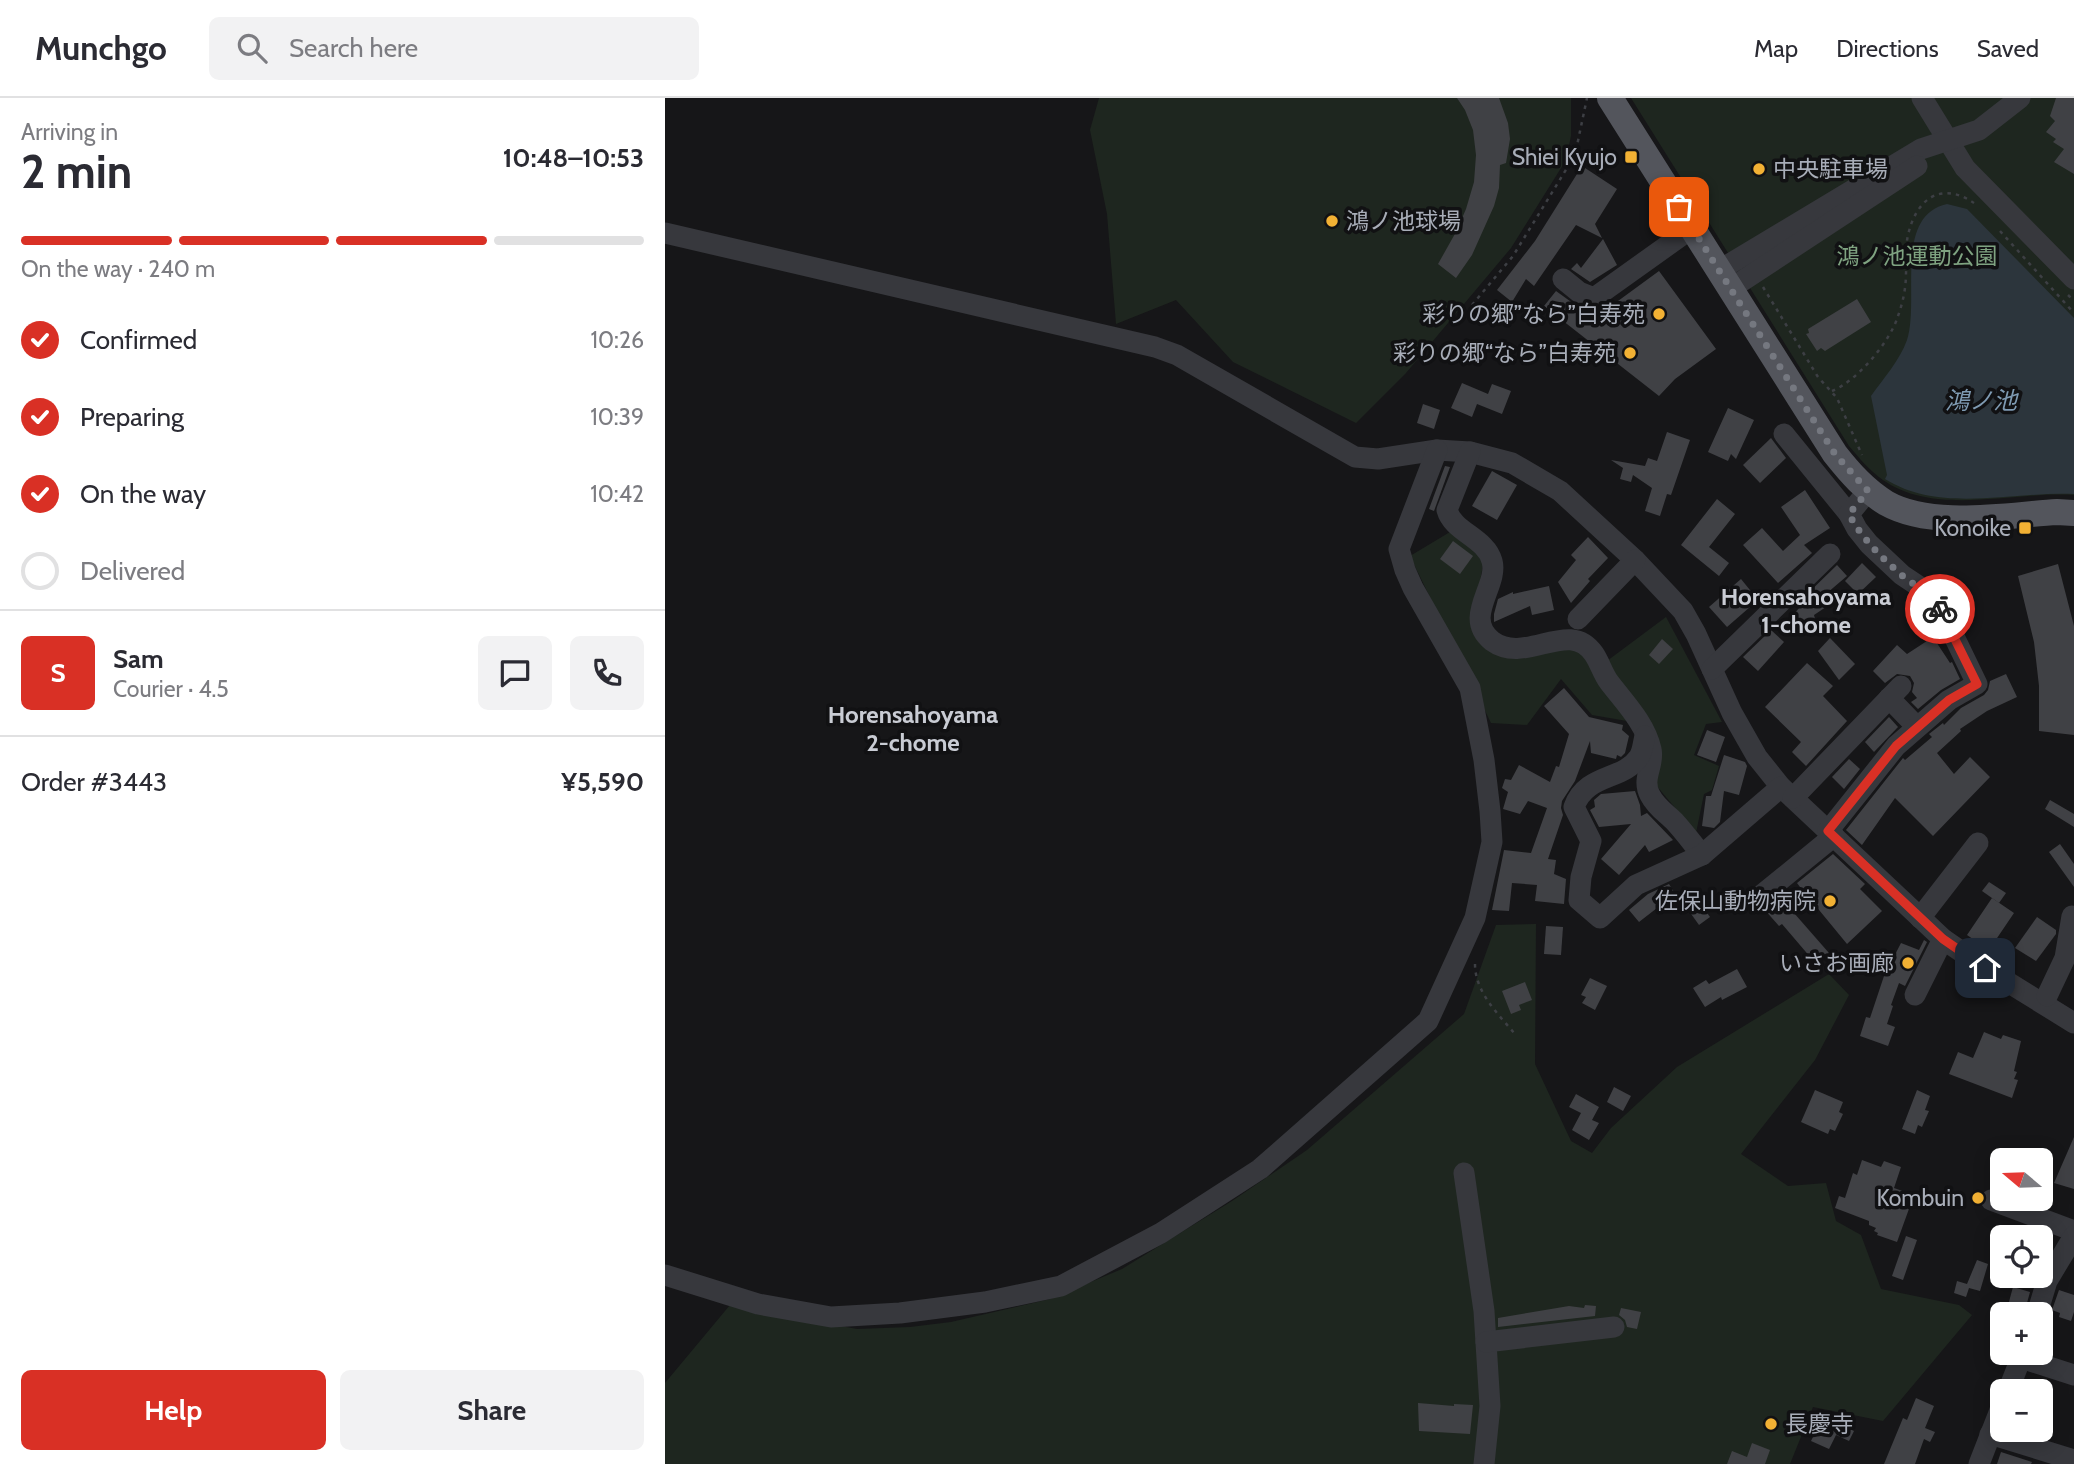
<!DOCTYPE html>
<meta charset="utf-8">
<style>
:root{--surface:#fff;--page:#f2f2f3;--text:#2b2b33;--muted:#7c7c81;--line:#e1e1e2;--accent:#d93025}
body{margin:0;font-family:Cabin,"Noto Sans JP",sans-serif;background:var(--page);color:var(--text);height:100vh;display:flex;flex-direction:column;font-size:26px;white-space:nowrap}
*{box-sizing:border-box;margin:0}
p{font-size:23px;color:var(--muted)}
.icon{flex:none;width:38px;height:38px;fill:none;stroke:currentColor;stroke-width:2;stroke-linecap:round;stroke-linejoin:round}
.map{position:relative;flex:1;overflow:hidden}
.side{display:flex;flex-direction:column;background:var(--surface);width:665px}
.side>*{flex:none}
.needle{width:46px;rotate:289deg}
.tools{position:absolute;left:1325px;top:1050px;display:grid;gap:14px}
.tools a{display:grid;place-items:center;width:63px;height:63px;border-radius:10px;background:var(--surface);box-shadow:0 4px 18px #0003;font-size:35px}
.pin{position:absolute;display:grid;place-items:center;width:60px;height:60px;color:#fff;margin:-30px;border-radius:14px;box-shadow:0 4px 10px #0006}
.courier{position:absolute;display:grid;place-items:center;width:70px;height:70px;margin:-35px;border:5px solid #d93025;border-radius:50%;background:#fff;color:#222;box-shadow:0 2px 9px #0007}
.summary em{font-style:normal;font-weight:700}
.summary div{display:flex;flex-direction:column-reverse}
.summary{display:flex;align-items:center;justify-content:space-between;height:119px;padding:0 21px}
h1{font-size:46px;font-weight:700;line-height:52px}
.bar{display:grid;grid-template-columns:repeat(4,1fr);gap:10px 7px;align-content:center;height:84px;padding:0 21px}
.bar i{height:9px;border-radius:5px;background:var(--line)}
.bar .on{background:var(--accent)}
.bar p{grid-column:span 4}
.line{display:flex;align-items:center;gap:18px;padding:0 21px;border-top:2px solid var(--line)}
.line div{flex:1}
.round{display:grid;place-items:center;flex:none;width:74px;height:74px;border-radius:10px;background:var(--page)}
ol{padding:0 21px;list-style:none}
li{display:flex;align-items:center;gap:21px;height:77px}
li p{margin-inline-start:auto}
li .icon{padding:7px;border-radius:50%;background:var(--accent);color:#fff;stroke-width:4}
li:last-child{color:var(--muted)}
li i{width:38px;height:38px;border:4px solid var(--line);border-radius:50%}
.button{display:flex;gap:14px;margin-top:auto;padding:14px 21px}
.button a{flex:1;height:80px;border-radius:10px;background:var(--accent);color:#fff;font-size:28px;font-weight:700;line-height:80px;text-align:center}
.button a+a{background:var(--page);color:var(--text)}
header{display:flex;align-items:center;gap:42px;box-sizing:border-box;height:98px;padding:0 35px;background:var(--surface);border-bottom:2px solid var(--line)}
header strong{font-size:33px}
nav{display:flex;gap:38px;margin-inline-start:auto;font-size:24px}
.search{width:490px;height:63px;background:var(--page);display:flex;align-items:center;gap:18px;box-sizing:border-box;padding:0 24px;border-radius:10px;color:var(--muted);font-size:26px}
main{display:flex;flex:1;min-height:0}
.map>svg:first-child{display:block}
.green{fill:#1e261f}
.water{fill:#2c353c}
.building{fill:#404145}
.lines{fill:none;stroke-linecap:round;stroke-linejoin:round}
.path{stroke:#3d3f44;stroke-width:2.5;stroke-dasharray:3.5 5;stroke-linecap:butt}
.minor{stroke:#37383d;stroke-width:21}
.major{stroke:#53555c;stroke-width:26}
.done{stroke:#757880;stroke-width:7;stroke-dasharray:0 12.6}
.route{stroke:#d93025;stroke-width:9}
.poi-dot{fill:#f2b134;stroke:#111113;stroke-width:2.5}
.labels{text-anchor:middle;stroke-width:7;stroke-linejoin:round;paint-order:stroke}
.poi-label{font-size:23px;fill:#a8adb8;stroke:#111113;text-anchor:end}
.park-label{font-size:23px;fill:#7fa381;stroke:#111113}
.water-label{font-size:24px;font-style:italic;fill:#7f9bb3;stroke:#111113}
.neighbourhood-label{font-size:24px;font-weight:bold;fill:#c9ccd4;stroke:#111113}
</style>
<header>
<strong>Munchgo</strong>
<div class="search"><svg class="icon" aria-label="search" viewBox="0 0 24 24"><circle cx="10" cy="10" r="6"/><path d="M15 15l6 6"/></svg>Search here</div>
<nav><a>Map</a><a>Directions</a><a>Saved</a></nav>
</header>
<main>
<section class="side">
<div class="summary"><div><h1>2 min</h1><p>Arriving in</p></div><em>10:48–10:53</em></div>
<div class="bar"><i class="on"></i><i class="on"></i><i class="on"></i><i></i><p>On the way · 240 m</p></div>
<ol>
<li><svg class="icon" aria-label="check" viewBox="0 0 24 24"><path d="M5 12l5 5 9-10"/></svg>Confirmed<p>10:26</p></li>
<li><svg class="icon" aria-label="check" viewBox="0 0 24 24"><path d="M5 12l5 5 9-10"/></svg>Preparing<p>10:39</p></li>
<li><svg class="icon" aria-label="check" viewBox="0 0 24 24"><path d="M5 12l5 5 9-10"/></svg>On the way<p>10:42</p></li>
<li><i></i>Delivered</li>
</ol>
<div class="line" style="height:126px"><b class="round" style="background:var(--accent);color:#fff">S</b><div><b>Sam</b><p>Courier · 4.5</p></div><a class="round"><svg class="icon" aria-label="chat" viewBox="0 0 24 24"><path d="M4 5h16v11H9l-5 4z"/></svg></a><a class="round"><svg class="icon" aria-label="phone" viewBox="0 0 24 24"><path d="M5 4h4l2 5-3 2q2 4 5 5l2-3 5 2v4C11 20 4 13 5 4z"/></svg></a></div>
<div class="line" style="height:91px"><div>Order #3443</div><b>¥5,590</b></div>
<div class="button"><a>Help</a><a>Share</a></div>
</section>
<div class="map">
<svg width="1409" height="1366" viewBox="0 0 1409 1366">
<rect width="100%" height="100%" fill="#161618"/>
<g class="green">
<polygon points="434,0 906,0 906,38 901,62 846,150 741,275 691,325 568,264 511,202 451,226 442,116 425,32"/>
<path d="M966,0H1409V397C1348,393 1271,419 1218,382C1205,373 1194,360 1184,348Z"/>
<polygon points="790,431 819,461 810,512 814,537 916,548 962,623 927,617 896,581 862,627 826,625 745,458"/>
<polygon points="1001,519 1057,624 1041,626 1029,657 1054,668 1047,692 1039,696 1031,735 991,687 942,563"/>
<polygon points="871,826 870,966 906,1043 927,1055 946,1030 1012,969 1164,876 1184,897 1150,962 1076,1056 1123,1088 1161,1085 1171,1123 1196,1137 1216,1191 1294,1207 1307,1217 1218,1323 1148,1309 1125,1366 0,1366 0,1285 65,1207 192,1231 245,1229 286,1224 385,1201 457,1171 567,1103 642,1052 799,916 831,827"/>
</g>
<path class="water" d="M1282,106L1302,111L1409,220V396C1346,393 1276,416 1220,381L1222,377L1206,298C1218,281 1235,262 1242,242C1255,202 1228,118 1282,106Z"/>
<g class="building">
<polygon points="792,0 834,0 843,25 845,41 841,65 835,67 834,90 829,108 807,157 791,180 773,166 791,134 801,111 809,84 811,57 808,32 800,12"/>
<polygon points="1391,0 1409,0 1409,76 1389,64 1399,51 1388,44 1391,41 1381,34 1390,23 1385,18"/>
<polygon points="917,68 952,91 930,126 937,140 911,127 869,188 861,181 847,204 832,192 870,143"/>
<polygon points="938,141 952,167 925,184 906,171 912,165 916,170"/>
<polygon points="994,173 1051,251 1010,281 994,298 879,208 891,193 909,206 925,212 933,212 972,229 953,203"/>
<polygon points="1192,201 1206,224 1160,253 1156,250 1152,253 1141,236 1144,235 1143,231"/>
<polygon points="797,285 823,296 827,286 846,293 837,316 812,306 807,319 786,310"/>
<polygon points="758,306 775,312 769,331 752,325"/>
<polygon points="1063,310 1089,322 1071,361 1066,356 1063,363 1043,354"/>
<polygon points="1002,334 1025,342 1006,397 1002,396 995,418 980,413 987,390 968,377 966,384 955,381 958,370 946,362 980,368 983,360 992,363"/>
<polygon points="1106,340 1121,360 1095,385 1078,367"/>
<polygon points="780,368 785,369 769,413 764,411"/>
<polygon points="827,373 852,387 832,422 807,408"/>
<polygon points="1140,392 1165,430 1139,447 1147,455 1113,485 1078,447 1097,430 1118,453 1135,437 1116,409"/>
<polygon points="1052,401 1070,416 1044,449 1064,465 1054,478 1016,447"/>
<polygon points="923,439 943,460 923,481 925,483 906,505 893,484 911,462 906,457"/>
<polygon points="788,443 808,458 795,476 775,461"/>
<polygon points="1197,465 1211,479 1193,496 1180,483"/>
<polygon points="1393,466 1409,528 1409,637 1374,633 1374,588 1369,544 1353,478"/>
<polygon points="1172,467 1182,478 1155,501 1161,509 1149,517 1151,525 1139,533 1128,517 1135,509 1132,506"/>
<polygon points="1076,481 1093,502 1062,529 1044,509"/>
<polygon points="884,488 889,512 867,517 865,508 829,524 829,516 833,501 848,494 848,496"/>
<polygon points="1106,532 1119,544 1093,573 1078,559"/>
<polygon points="1268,539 1285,565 1287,564 1295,581 1276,592 1253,611 1246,604 1252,600 1247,594 1249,585 1245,578 1232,576 1220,585 1208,573 1232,547 1242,556"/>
<polygon points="1165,540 1190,566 1174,582 1153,553"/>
<polygon points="997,541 1008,551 994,566 984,557"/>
<polygon points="1142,565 1168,588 1158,598 1182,623 1141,668 1127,654 1136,644 1100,609"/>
<polygon points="1341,576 1352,599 1322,613 1295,631 1296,633 1272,655 1289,676 1305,659 1325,679 1268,738 1230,700 1197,747 1181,732 1238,660 1240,662 1267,639 1264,636 1278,625 1279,627 1296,610 1319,597 1323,592 1325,583"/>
<polygon points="899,590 924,619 958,627 957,632 964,638 960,655 956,659 952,657 951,661 926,655 925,643 910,683 897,703 896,710 898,717 883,761 891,762 889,776 901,781 899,806 870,803 872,787 847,785 844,813 827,812 839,752 866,755 882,710 863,703 855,716 838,711 843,694 837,690 840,681 846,682 854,667 885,684 891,668 894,669 904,636 879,608"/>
<polygon points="1224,619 1233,629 1209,654 1200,644"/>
<polygon points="1042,632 1060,639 1051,664 1032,657"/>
<polygon points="1059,657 1080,664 1082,668 1074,697 1059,693 1055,724 1049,730 1037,728 1041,698 1046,698"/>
<polygon points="1184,661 1195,671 1179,691 1167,679"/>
<polygon points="970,693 975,707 976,718 982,715 1008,742 984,754 980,747 954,777 936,761 966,726 934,729 925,712 930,709 929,702 936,696"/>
<polygon points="1385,702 1409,716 1409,729 1380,711"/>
<polygon points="1395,746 1409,766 1409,789 1384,754"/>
<polygon points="1168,756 1200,786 1195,791 1217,813 1182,846 1145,801 1129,815 1164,855 1152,867 1117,826 1114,828 1099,811 1115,799 1123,807 1138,793 1132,785"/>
<polygon points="1324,784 1341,795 1334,805 1317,793"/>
<polygon points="1004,786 1015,804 996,816 992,810 974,824 964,812 983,796"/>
<polygon points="1030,798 1045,819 1034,827 1019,806"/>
<polygon points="1327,800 1349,815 1328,846 1323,840 1318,848 1302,837"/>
<polygon points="1372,819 1391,832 1391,836 1371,863 1350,850"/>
<polygon points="881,828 898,829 896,857 879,856"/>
<polygon points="1259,842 1262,844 1240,888 1234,885 1226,907 1228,908 1222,926 1230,929 1223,948 1195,938 1201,919 1205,920 1219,878 1236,845 1254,852"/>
<polygon points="1072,871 1082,889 1057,902 1056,899 1040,909 1028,890 1041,882 1044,886"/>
<polygon points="925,880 942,888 930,912 917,905 921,899 916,897"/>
<polygon points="860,884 867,902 854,907 856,912 846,916 837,893"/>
<polygon points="1319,934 1336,941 1338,937 1356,943 1349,973 1352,974 1349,981 1353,982 1347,1000 1284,976 1293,954 1308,960"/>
<polygon points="949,989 966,998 958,1013 942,1004"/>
<polygon points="1150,992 1178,1004 1174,1014 1178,1016 1170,1033 1165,1031 1163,1036 1136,1024"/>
<polygon points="1252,992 1265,998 1260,1012 1264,1013 1257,1029 1253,1027 1250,1036 1237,1031"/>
<polygon points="911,996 934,1009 927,1022 934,1025 924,1042 907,1032 916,1015 904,1009"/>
<polygon points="1409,1039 1409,1091 1389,1085"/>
<polygon points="1197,1062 1216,1069 1219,1063 1236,1069 1229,1090 1249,1097 1232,1144 1212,1137 1213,1135 1209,1133 1211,1130 1204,1127 1204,1123 1170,1110 1174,1098 1180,1100 1188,1075 1192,1077"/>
<polygon points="1336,1132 1337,1132 1337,1165 1325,1161"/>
<polygon points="1241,1138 1252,1142 1238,1182 1227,1178"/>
<polygon points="1312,1162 1323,1166 1315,1193 1304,1190 1301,1199 1289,1195 1292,1183 1302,1186"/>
<polygon points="1348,1189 1365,1194 1359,1216 1342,1211"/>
<polygon points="1394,1192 1409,1197 1409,1214 1406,1223 1394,1219 1395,1215 1387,1212"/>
<polygon points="920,1207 931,1208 930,1218 833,1229 833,1220 904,1208 919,1210"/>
<polygon points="956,1210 976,1214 972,1231 962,1229 960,1222 954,1217"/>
<polygon points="1251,1300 1269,1308 1260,1330 1270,1334 1265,1344 1259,1341 1250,1366 1219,1366 1238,1320 1242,1322"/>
<polygon points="753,1305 789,1308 789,1306 808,1307 805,1336 754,1333"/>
<polygon points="1162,1320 1189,1333 1184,1343 1171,1337 1164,1351 1146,1343 1155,1325 1159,1327"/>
<polygon points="1087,1345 1105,1352 1100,1366 1062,1366 1067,1353 1082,1359"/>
<polygon points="1336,1354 1367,1364 1366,1366 1332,1366"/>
</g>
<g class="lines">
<g class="path">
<polyline points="1335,133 1409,215"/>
<polyline points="1098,189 1153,279 1172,300 1197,357"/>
<polyline points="1403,197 1409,203"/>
<polyline points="807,207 848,158 910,57 922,0"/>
<path d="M1167,293C1192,283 1225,244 1233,218C1238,204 1241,190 1241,175C1242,163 1240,150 1243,137C1251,102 1275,82 1309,105"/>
<path d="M810,866C810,894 833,916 850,936"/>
</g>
<g class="minor">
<polyline points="1257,0 1300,70 1409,181"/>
<polyline points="0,135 490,249 512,257 690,359 713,361 772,352 805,354 847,365 895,393 970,462 1018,513 1031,536 1067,615 1092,659 1116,689 1278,841 1320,870 1409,925"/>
<polyline points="1053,173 1256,51 1314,32 1355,0"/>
<polyline points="898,181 914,194 929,200 1027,130"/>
<polyline points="1065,191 1252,68"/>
<polyline points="1119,336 1184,416"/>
<path d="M805,354L782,412C788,434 821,440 827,463C834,488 797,519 827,543C861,568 904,519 929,556C935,565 938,576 944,584C960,605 980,625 986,651C990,667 976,680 985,697C991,709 1001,715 1010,724C1020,735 1028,746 1037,757"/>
<polyline points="913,521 970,462"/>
<polyline points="1047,571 1165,456"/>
<polyline points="1224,600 1252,629"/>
<path d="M980,638C978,645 978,653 974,659C958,683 921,675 909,709L926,743L916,779L914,802L935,820L971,787L1037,757L1116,689"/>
<polyline points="1128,700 1236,588"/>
<polyline points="1163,733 1231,648 1284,602 1312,586 1270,499 1237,477 1204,446 1192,431 1184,416 1203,393"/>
<polyline points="1093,800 1169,738"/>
<polyline points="1255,820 1313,745"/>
<polyline points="1250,897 1278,841"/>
<polyline points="1382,898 1400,860 1407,818"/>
<polyline points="799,1075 819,1213 825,1308 819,1366"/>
<polyline points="1326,1102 1409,1133"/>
<polyline points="0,1177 93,1206 166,1219 235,1215 320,1204 396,1188 496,1135 595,1071 763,923 810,820 827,744 825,713 819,662 805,590 748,490 740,472 734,451 772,352"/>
<polyline points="1372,1216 1382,1183 1409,1138"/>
<polyline points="821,1244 949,1229"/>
<polyline points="1356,1260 1409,1277"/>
<polyline points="1343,1293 1358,1255"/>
<polyline points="1325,1336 1409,1362"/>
<polyline points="1314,1366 1337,1307"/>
</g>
<path class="major" d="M945,0L1170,356C1185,375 1200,392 1221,405C1267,431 1341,417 1392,414L1409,415"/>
</g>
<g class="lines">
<path class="done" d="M1014,109L1170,356L1203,393L1184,416C1197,441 1218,461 1239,479C1253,490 1268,495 1275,511"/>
<polyline class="route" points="1275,511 1312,586 1284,602 1231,648 1163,733 1278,841 1320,870"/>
</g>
<g class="poi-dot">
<rect x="959" y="52" width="14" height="14" rx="3.5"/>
<circle cx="1094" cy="71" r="7"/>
<circle cx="667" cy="123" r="7"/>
<circle cx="994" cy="216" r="7"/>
<circle cx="965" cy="255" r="7"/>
<rect x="1353" y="423" width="14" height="14" rx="3.5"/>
<circle cx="1165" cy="803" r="7"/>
<circle cx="1243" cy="865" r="7"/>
<circle cx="1313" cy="1100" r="7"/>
<circle cx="1106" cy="1326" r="7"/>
</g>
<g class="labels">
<g class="poi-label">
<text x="952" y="67">Shiei Kyujo</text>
<text x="1108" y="79" text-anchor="start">中央駐車場</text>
<text x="681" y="131" text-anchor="start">鴻ノ池球場</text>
<text x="980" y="224">彩りの郷”なら”白寿苑</text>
<text x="951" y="263">彩りの郷“なら”白寿苑</text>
<text x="1346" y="438">Konoike</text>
<text x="1151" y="811">佐保山動物病院</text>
<text x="1229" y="873">いさお画廊</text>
<text x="1299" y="1108">Kombuin</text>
<text x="1120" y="1334" text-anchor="start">長慶寺</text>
</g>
<g class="park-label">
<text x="1252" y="166">鴻ノ池運動公園</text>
</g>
<g class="water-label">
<text x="1316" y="311">鴻ノ池</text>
</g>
<g class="neighbourhood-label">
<text x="1141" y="507">Horensahoyama<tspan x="1141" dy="28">1-chome</tspan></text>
<text x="248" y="625">Horensahoyama<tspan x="248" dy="28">2-chome</tspan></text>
</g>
</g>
</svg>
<div class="tools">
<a><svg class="needle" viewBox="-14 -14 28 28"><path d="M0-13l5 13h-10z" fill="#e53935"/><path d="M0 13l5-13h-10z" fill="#7c7c81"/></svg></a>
<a><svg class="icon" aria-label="locate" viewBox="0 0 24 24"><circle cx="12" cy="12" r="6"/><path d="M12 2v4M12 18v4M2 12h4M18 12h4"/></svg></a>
<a>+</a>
<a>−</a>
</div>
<div class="pin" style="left:1014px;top:109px;background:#ea580c"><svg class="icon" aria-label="bag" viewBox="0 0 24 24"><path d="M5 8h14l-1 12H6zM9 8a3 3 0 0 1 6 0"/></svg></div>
<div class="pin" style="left:1320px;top:870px;background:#1f2937"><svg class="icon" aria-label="home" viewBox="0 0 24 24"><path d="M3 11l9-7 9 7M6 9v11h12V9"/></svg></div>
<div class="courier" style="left:1275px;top:511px"><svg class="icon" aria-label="bike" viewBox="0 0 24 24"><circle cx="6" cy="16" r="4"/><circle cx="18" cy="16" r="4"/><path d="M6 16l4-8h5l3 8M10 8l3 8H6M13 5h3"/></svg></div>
</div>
</main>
